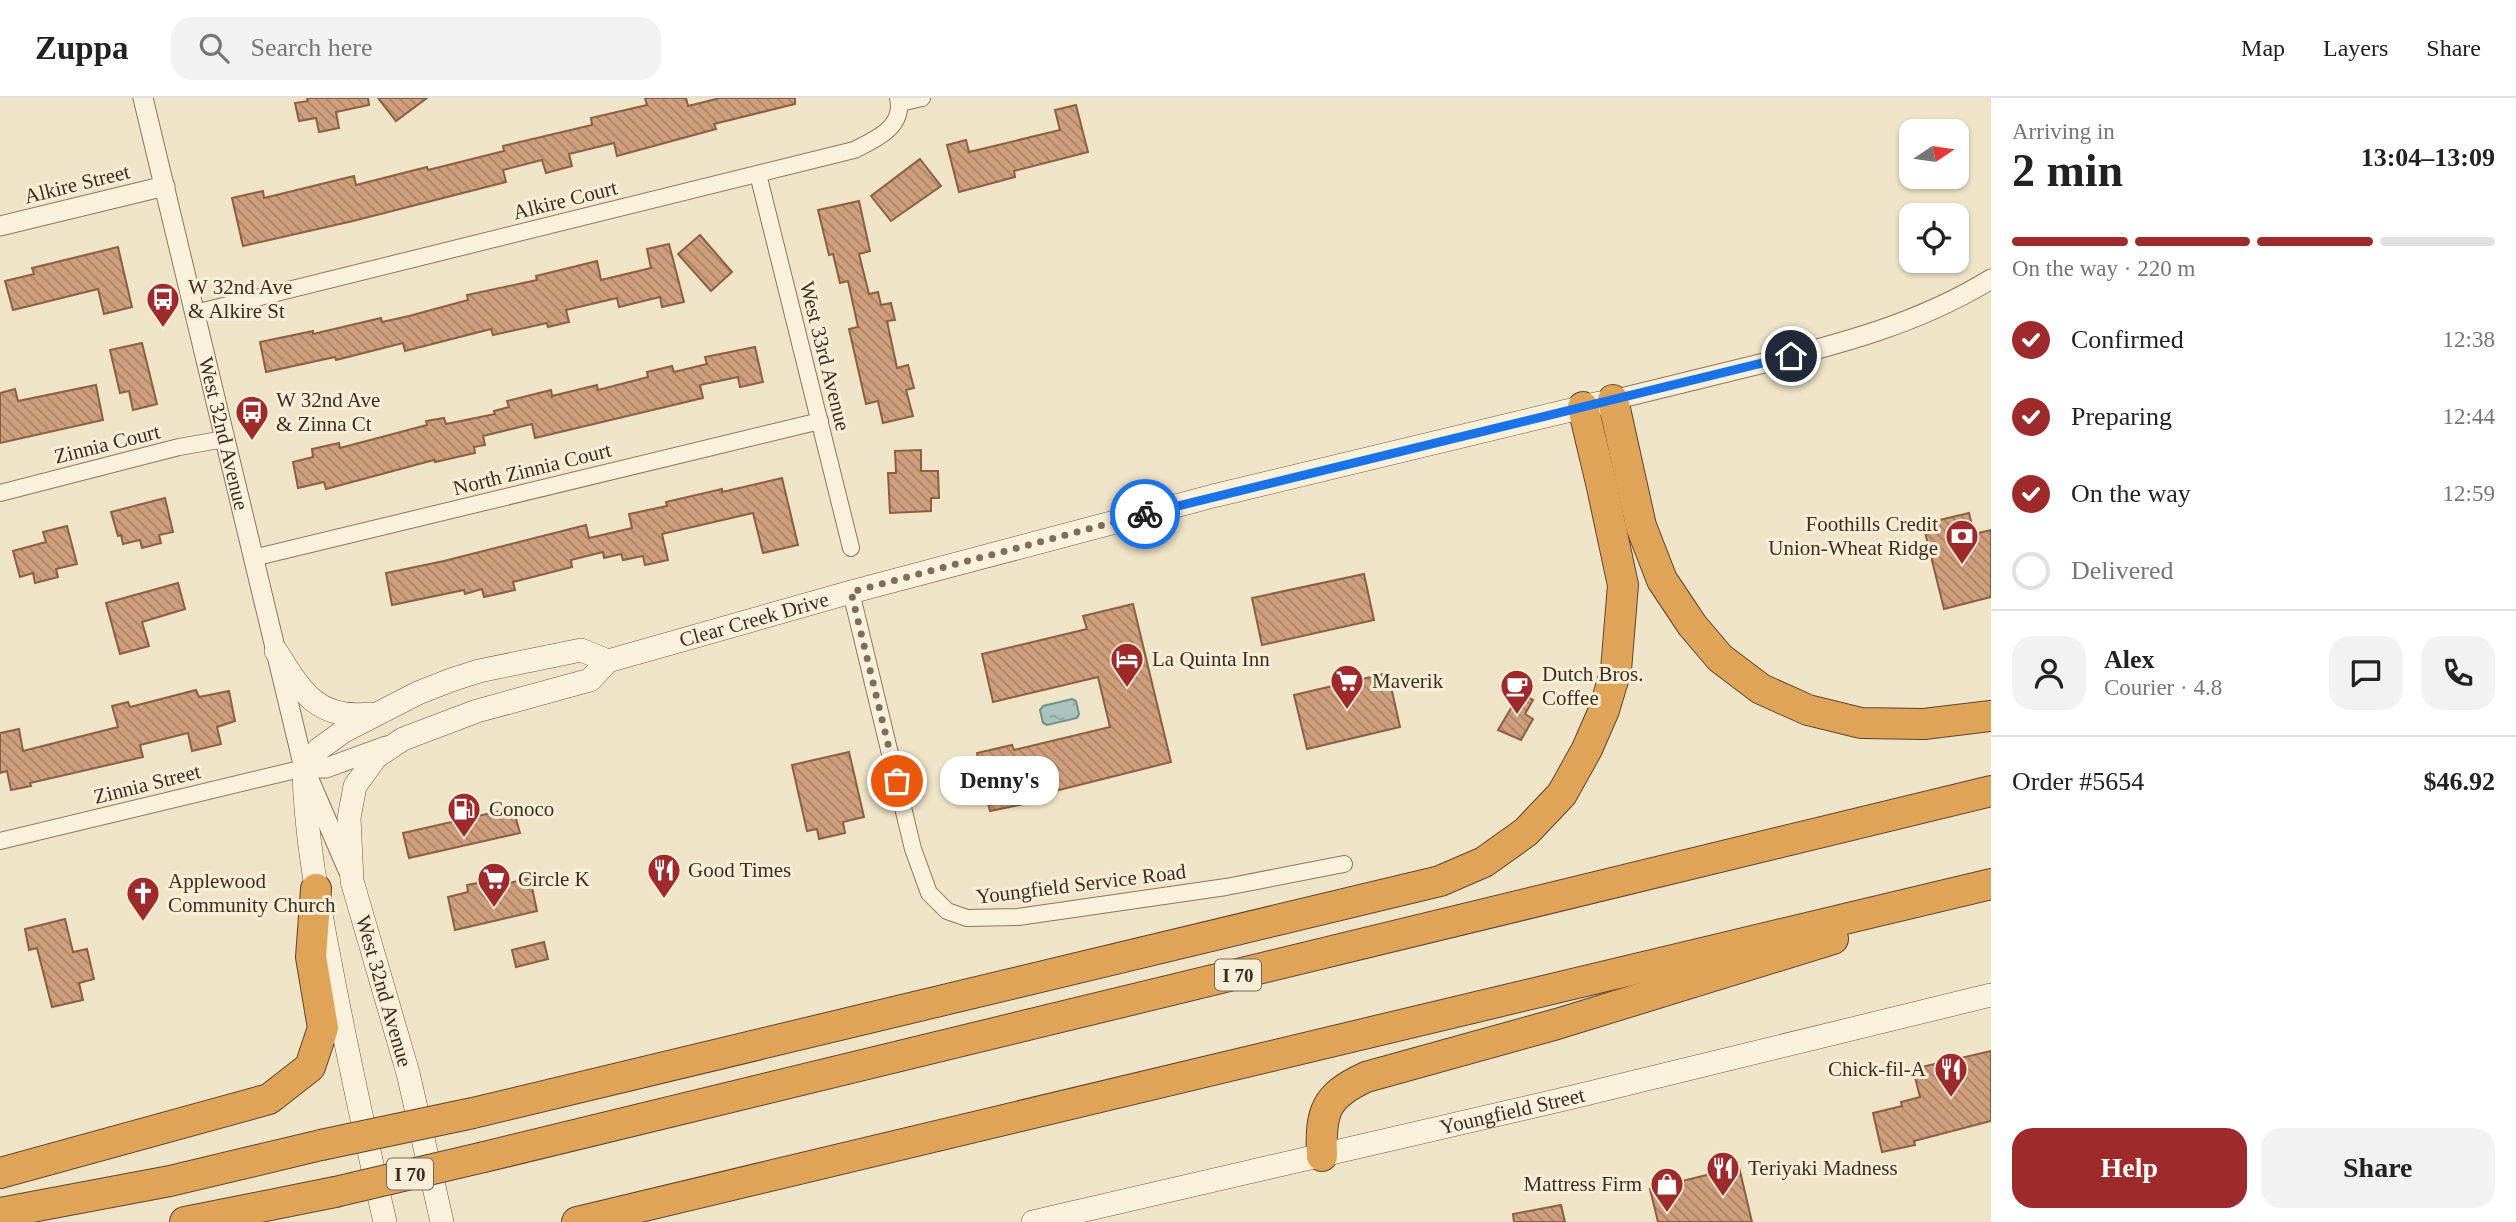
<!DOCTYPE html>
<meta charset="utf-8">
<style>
:root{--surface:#fff;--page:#f2f2f2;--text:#222;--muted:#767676;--line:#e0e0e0;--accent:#9e2a2b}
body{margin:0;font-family:Georgia,serif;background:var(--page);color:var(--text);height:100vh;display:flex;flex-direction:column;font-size:26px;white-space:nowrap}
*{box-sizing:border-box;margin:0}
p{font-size:23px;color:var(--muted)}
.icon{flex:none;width:38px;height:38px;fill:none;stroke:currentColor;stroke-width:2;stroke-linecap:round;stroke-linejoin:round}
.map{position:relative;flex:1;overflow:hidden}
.panel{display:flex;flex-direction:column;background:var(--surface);width:525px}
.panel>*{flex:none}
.needle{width:46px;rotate:77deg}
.controls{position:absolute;left:1899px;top:21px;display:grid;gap:14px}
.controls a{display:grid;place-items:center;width:70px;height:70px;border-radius:14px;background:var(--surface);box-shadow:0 2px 5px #0004;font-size:35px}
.pin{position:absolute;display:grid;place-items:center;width:60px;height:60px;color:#fff;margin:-30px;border:4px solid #fff;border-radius:50%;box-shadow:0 2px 7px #0007}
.courier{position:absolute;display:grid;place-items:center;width:70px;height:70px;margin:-35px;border:5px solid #1a73e8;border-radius:50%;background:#fff;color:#222;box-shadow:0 2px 9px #0007}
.bubble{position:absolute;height:49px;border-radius:21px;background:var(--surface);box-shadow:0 2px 5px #0004;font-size:23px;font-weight:700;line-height:49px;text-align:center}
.summary em{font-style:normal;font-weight:700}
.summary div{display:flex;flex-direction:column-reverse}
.summary{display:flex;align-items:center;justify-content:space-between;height:119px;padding:0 21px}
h1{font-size:46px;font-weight:700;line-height:52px}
.bar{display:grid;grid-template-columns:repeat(4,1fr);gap:10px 7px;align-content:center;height:84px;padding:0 21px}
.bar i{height:9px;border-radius:5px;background:var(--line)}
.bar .on{background:var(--accent)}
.bar p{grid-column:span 4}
.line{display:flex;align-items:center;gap:18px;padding:0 21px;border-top:2px solid var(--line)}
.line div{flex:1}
.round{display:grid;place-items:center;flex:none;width:74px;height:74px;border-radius:21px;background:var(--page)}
ol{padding:0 21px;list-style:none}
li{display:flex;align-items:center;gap:21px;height:77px}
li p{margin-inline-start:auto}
li .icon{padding:7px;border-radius:50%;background:var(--accent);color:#fff;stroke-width:4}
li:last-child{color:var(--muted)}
li i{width:38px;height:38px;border:4px solid var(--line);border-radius:50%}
.action{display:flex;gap:14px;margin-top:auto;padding:14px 21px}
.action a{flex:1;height:80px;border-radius:21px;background:var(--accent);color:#fff;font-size:28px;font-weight:700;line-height:80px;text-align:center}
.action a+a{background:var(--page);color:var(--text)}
header{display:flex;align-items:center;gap:42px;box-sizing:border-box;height:98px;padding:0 35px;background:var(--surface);border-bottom:2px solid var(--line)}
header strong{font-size:33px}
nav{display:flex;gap:38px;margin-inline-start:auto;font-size:24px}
.search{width:490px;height:63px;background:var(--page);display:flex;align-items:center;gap:18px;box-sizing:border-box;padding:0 24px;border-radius:21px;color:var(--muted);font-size:26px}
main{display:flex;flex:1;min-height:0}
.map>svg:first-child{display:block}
.water{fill:url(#water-ripples);stroke:#6f938a;stroke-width:2}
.building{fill:url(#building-back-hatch);stroke:#8d5f41;stroke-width:2}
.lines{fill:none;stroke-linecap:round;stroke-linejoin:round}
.minor-casing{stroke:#8d765c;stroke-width:18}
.tertiary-casing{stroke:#8d765c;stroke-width:21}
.secondary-casing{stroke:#6f573f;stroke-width:24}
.motorway-casing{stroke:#5b4430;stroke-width:32}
.minor{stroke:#faf1dc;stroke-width:16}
.tertiary{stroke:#faf1dc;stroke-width:19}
.secondary{stroke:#faf1dc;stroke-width:23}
.motorway{stroke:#e0a458;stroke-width:30}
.motorway-bridge-casing{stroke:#5b4430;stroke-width:32;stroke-linecap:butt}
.motorway-bridge{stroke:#e0a458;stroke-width:30}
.done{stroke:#7c6e5b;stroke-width:7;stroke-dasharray:0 12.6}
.route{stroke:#1a73e8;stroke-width:9}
.labels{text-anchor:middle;stroke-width:6;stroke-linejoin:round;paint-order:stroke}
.shield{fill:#f7eed8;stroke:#756857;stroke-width:2}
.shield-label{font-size:19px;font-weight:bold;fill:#3d2e20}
.street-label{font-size:21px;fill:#3d2e20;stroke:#f7eed8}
.poi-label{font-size:21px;fill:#3d2e20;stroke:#f7eed8;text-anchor:start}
</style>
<header>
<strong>Zuppa</strong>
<div class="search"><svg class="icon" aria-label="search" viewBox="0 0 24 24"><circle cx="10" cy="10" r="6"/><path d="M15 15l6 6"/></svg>Search here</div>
<nav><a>Map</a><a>Layers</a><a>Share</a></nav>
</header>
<main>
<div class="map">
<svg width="1991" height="1124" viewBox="0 0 1991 1124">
<defs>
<pattern id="water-ripples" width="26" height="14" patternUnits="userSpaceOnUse" patternTransform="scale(1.75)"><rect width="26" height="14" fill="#a9c4bc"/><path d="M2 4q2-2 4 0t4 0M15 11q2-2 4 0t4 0" fill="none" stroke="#8ba098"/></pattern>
<pattern id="building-back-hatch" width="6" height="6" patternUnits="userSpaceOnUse" patternTransform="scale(1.75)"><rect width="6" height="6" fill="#cf9f7d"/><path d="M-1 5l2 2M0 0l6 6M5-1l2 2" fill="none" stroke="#a98266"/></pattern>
</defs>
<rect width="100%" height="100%" fill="#f0e4c8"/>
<polygon class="water" points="1072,601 1076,603 1079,616 1077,620 1047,627 1043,625 1040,612 1043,608"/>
<g class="building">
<polygon points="307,0 368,0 369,7 336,14 339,30 319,34 316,20 299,23 295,5 308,3"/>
<polygon points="378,0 427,0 396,23"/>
<polygon points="645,0 686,0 688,8 720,0 795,0 795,6 714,26 716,31 617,58 614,45 569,56 572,68 546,75 542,62 503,72 506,84 353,123 243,148 232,100 263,93 264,100 354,78 356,87 427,69 428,72 504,53 503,48 592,27 591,20 647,7"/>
<polygon points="1076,7 1088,54 1014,73 1015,79 959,94 947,47 966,42 969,54 1060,32 1055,12"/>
<polygon points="920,61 941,88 891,123 871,98"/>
<polygon points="859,103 870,153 859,156 869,196 878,194 881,207 891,205 895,222 887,223 897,270 908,267 914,290 906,292 913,318 883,325 878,303 866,306 849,231 858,229 848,183 840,185 833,156 829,157 818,112"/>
<polygon points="700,137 732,174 711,193 678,156"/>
<polygon points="669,146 684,204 662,209 660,199 619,209 617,200 566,212 569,224 548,229 547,225 493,237 491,231 405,253 403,245 336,262 335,259 266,274 260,244 313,233 313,236 381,220 382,224 409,218 468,202 467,197 537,182 536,178 597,163 601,182 651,170 647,151"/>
<polygon points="118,149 132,209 104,216 98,191 13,212 5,183 34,176 32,170"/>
<polygon points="142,245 157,306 133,312 129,293 120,295 110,252"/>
<polygon points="755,249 763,284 740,289 738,279 700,287 703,300 535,340 532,326 483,338 485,347 474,349 475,355 435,364 434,362 326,391 324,384 298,390 293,364 313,359 312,351 339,345 340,350 427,327 426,323 444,320 446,326 495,316 494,313 509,309 507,303 551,292 552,298 597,287 598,292 648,279 647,274 672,268 674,274 707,266 705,259"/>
<polygon points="96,287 103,322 0,345 0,295 15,291 18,303"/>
<polygon points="921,352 921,373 938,373 939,400 931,400 931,413 890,415 888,375 896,375 895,353"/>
<polygon points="782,380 798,447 763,455 753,415 662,436 668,462 645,467 643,458 623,462 621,456 604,460 603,454 571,462 572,469 513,484 515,492 484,499 482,491 465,496 464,492 392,507 386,475 444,463 586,427 589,440 632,430 629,416 667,408 666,404 722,391 722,394"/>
<polygon points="165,400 173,434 159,437 161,445 142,450 140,442 123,446 121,437 118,438 111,414"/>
<polygon points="1969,415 1974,436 1991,432 1991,499 1944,511 1923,426"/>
<polygon points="67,428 77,466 56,471 58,479 35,485 33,475 20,479 13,453 46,444 43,434"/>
<polygon points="1364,476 1374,522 1262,547 1252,500"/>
<polygon points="178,485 185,511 142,524 149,548 120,556 106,505"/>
<polygon points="1133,506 1171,664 1023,701 1024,706 990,713 986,695 958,702 953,683 981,676 977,655 1012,647 1014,652 1110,629 1098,579 993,604 982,556 1087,531 1083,518"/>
<polygon points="1388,575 1400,629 1307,651 1294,597"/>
<polygon points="196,592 199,599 229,593 235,623 217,629 221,646 192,653 188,635 140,647 143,659 30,685 31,688 11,692 7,673 0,675 0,635 19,631 23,653 118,629 112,608 128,604 130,609"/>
<polygon points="1520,595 1533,602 1525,616 1533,621 1521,642 1498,632"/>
<polygon points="849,654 864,719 843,724 845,735 819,741 817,731 807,733 792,667"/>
<polygon points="513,710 520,735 409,760 403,735"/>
<polygon points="530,780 537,813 455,832 448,799 468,794 467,787 483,784 485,791"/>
<polygon points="65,821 73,854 87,851 94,881 79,885 83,902 52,909 37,850 29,852 25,831"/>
<polygon points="544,844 548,861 516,869 512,852"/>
<polygon points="1991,953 1991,1023 1914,1043 1915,1047 1882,1054 1873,1015 1902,1008 1901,1004 1920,999 1913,971"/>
<polygon points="1739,1069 1752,1124 1658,1124 1650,1091"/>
<polygon points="1561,1107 1565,1124 1514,1124 1513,1116"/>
</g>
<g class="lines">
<defs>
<g id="minor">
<polyline points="900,5 922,0"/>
<polyline points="758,76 851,450"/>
<path d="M195,215L854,52C875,42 905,29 898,0"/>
<polyline points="0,395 179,349 225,341"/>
<polyline points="253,460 820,323"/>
<polyline points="851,494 913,751 929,795 947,813 967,820 1018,819 1226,789 1344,766"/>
<polyline points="0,743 304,670"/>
</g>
<g id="tertiary">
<path id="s1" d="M143,0L304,670L348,772"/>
<polyline points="0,128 165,88"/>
<path d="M1613,302C1662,290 1711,278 1760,266C1840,246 1920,225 1991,181"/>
<polyline points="304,670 326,670 386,648"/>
</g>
<g id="secondary">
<path d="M276,553C301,593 317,622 370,616"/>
<path d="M385,1124C366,1041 348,958 332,875C319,807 305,739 304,670L319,651L344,633L418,595L451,582L479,573L581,552L608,563"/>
<path id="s2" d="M442,1124L408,975L352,783L349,720L355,688L376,659L403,641L477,613L590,582L608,563L851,494L1213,398L1600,305"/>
<path id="s3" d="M1033,1124L1573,999L1991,897"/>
</g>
<g id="motorway">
<polyline points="1613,302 1641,428 1662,482 1692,527 1720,560 1761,591 1808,612 1861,625 1924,626 1991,618"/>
<polyline points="473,1015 1440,783 1484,764 1526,734 1562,696 1587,651 1604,612 1616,572 1623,487 1602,389 1583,309"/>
<path d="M1322,1058C1320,1014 1325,998 1366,979L1557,926L1833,841"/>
<polyline points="484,1059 1991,693"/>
<polyline points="0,1075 269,1001 310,969 323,930 311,859 316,791"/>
<polyline points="0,1115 170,1083 321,1047"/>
<polyline points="185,1124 335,1094"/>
<polyline points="577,1124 1991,786"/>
</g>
</defs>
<use href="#minor" class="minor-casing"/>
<use href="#tertiary" class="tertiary-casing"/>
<use href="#secondary" class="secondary-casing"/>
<use href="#motorway" class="motorway-casing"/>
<use href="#minor" class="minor"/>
<use href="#tertiary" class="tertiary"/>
<use href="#secondary" class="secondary"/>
<use href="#motorway" class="motorway"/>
<defs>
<g id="motorway-bridge">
<polyline points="321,1047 473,1015"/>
<polyline points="335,1094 484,1059"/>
</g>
</defs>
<use href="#motorway-bridge" class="motorway-bridge-casing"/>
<use href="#motorway-bridge" class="motorway-bridge"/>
</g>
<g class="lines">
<polyline class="done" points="897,683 851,494 1145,416"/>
<polyline class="route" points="1145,416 1791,258"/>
</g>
<defs>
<symbol id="bus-pin" viewBox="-11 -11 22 30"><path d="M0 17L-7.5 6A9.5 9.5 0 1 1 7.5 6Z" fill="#9e2a2b" stroke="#f7eed8"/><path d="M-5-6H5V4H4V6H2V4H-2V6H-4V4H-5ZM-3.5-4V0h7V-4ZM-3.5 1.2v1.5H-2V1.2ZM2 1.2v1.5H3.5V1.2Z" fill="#fff"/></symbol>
<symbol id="bank-pin" viewBox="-11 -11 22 30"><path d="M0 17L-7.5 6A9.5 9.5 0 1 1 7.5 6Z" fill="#9e2a2b" stroke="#f7eed8"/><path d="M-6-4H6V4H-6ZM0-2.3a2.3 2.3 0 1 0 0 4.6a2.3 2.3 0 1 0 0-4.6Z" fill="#fff"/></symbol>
<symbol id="hotel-pin" viewBox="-11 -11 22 30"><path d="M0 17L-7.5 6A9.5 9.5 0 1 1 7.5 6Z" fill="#9e2a2b" stroke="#f7eed8"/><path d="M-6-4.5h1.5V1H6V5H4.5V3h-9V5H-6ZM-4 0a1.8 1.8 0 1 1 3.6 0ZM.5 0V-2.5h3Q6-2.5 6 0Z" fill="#fff"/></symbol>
<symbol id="supermarket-pin" viewBox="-11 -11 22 30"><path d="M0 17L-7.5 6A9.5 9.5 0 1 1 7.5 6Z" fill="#9e2a2b" stroke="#f7eed8"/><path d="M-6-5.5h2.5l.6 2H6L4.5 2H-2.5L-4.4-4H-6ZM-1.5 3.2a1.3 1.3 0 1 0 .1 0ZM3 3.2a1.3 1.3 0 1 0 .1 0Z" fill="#fff"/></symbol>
<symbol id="cafe-pin" viewBox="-11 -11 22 30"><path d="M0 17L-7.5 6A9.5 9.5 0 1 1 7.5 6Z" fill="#9e2a2b" stroke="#f7eed8"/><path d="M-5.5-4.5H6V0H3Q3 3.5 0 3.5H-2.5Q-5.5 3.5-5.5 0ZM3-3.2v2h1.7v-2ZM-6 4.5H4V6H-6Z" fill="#fff"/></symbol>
<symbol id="fuel-pin" viewBox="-11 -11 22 30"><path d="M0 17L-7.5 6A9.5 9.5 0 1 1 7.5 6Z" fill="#9e2a2b" stroke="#f7eed8"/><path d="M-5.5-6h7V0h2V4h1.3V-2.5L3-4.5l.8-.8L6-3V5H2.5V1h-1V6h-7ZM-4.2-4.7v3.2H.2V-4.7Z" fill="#fff"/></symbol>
<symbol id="restaurant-pin" viewBox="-11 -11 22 30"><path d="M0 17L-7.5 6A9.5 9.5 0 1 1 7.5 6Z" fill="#9e2a2b" stroke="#f7eed8"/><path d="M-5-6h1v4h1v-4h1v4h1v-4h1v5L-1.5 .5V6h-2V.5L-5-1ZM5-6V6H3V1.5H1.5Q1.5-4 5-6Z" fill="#fff"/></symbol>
<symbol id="church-pin" viewBox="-11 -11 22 30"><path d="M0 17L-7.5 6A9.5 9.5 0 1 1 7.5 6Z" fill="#9e2a2b" stroke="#f7eed8"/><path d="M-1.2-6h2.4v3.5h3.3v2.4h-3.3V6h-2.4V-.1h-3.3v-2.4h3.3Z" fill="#fff"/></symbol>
<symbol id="shop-pin" viewBox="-11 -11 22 30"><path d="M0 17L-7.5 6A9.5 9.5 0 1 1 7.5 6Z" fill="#9e2a2b" stroke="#f7eed8"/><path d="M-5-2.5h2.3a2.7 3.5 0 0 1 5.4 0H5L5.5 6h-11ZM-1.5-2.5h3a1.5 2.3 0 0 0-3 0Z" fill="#fff"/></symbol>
</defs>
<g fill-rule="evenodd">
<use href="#bus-pin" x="144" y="182" width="38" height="52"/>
<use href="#bus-pin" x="233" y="295" width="38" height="52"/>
<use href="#bank-pin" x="1943" y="419" width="38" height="52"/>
<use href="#hotel-pin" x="1108" y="542" width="38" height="52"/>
<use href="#supermarket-pin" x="1328" y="564" width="38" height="52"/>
<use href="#cafe-pin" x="1498" y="569" width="38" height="52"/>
<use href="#fuel-pin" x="445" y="692" width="38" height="52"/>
<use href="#restaurant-pin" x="645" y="753" width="38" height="52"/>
<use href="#supermarket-pin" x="475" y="762" width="38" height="52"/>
<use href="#church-pin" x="124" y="776" width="38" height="52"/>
<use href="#restaurant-pin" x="1932" y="952" width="38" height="52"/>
<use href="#restaurant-pin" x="1704" y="1051" width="38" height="52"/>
<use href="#shop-pin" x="1648" y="1067" width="38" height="52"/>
</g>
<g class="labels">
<g class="shield">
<rect x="1215" y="861.5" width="46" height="31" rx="5"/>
<rect x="387" y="1060.5" width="46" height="31" rx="5"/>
</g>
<g class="shield-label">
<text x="1238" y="884">I 70</text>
<text x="410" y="1083">I 70</text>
</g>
<g class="street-label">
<text transform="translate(77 86) rotate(-14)" y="7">Alkire Street</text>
<text transform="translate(565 102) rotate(-14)" y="7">Alkire Court</text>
<text transform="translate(825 258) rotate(76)" y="7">West 33rd Avenue</text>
<text dy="7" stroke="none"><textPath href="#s1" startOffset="345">West 32nd Avenue</textPath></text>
<text transform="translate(107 346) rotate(-14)" y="7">Zinnia Court</text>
<text transform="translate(532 371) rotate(-14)" y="7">North Zinnia Court</text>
<text dy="7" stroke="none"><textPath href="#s2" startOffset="891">Clear Creek Drive</textPath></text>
<text transform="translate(147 686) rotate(-14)" y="7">Zinnia Street</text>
<text transform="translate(1081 786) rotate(-7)" y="7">Youngfield Service Road</text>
<text transform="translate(384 893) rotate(74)" y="7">West 32nd Avenue</text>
<text dy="7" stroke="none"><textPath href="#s3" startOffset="492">Youngfield Street</textPath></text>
</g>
<g class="poi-label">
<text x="188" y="196">W 32nd Ave<tspan x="188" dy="24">&amp; Alkire St</tspan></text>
<text x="276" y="309">W 32nd Ave<tspan x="276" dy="24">&amp; Zinna Ct</tspan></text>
<text x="1938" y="433" text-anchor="end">Foothills Credit<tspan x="1938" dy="24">Union-Wheat Ridge</tspan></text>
<text x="1152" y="568">La Quinta Inn</text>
<text x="1542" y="583">Dutch Bros.<tspan x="1542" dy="24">Coffee</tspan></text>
<text x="1372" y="590">Maverik</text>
<text x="489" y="718">Conoco</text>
<text x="688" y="779">Good Times</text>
<text x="518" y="788">Circle K</text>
<text x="168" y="790">Applewood<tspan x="168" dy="24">Community Church</tspan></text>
<text x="1926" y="978" text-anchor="end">Chick-fil-A</text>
<text x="1748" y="1077">Teriyaki Madness</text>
<text x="1642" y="1093" text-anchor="end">Mattress Firm</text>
</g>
</g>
</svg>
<div class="controls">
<a><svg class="needle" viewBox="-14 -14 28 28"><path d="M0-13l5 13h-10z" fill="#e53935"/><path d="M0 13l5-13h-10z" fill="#767676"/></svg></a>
<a><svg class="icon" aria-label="locate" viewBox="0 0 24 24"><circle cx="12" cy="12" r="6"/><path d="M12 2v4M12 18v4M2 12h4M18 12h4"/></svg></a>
</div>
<div class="pin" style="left:897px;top:683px;background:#ea580c"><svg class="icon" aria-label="bag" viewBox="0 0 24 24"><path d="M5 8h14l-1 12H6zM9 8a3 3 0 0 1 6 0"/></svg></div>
<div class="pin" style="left:1791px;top:258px;background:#1f2937"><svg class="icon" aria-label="home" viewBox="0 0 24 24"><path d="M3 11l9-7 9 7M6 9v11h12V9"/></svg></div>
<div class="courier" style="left:1145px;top:416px"><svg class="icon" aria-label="bike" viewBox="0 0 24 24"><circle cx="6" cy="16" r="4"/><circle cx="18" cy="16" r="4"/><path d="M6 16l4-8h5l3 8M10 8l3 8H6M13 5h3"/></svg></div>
<div class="bubble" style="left:940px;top:658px;width:119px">Denny's</div>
</div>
<section class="panel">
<div class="summary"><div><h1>2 min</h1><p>Arriving in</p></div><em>13:04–13:09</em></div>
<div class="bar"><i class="on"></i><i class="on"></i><i class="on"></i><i></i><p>On the way · 220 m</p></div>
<ol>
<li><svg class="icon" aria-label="check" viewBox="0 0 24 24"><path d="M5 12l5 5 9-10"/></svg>Confirmed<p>12:38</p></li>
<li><svg class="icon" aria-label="check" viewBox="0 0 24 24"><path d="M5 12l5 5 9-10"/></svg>Preparing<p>12:44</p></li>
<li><svg class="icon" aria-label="check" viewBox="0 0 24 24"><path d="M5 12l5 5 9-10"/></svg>On the way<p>12:59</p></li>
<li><i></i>Delivered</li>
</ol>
<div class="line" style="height:126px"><a class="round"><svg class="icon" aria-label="person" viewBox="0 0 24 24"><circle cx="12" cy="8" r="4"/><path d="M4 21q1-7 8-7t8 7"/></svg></a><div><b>Alex</b><p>Courier · 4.8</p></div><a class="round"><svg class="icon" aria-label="chat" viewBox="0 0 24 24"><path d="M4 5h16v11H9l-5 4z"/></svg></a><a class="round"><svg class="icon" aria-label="phone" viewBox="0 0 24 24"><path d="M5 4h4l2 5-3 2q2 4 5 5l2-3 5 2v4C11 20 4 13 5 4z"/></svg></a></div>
<div class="line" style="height:91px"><div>Order #5654</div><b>$46.92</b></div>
<div class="action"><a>Help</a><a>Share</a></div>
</section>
</main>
